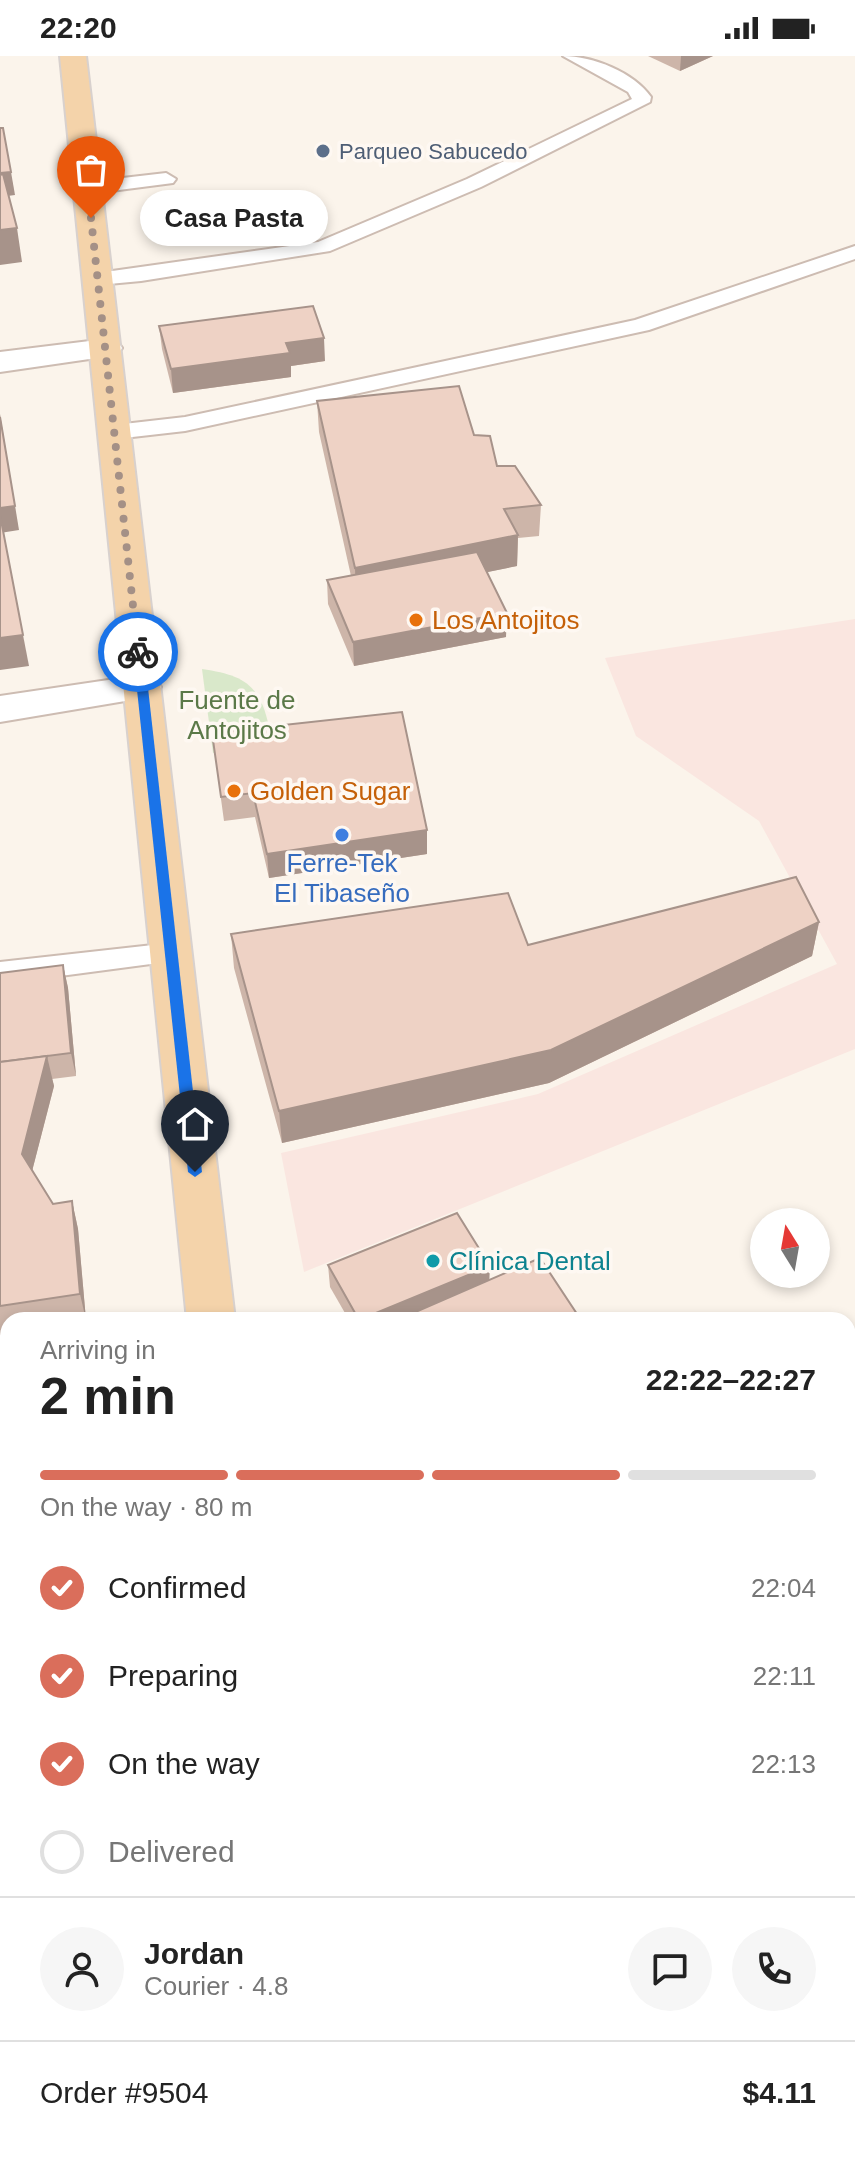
<!DOCTYPE html>
<meta charset="utf-8">
<style>
:root{--surface:#fff;--page:#f6f6f6;--text:#222;--muted:#767676;--line:#e0e0e0;--accent:#da6e5b}
body{margin:0;font-family:Helvetica,sans-serif;background:var(--page);color:var(--text);height:100vh;display:flex;flex-direction:column;font-size:30px;white-space:nowrap}
*{box-sizing:border-box;margin:0}
p{font-size:26px;color:var(--muted)}
.icon{flex:none;width:44px;height:44px;fill:none;stroke:currentColor;stroke-width:2;stroke-linecap:round;stroke-linejoin:round}
.map{position:relative;flex:1;overflow:hidden}
.side{position:absolute;left:0px;top:1256px;width:856px;height:850px;display:flex;flex-direction:column;background:var(--surface);border-radius:24px 24px 0 0;box-shadow:0 4px 12px #0003}
.side>*{flex:none}
.needle{width:52px;rotate:349deg}
.fabs{position:absolute;left:750px;top:1152px;display:grid;gap:16px}
.fabs a{display:grid;place-items:center;width:80px;height:80px;border-radius:50%;background:var(--surface);box-shadow:0 4px 12px #0003;font-size:40px}
.pin{position:absolute;display:grid;place-items:center;width:68px;height:68px;color:#fff;margin:-82px -34px;border-radius:50% 50% 50% 0;rotate:-45deg;box-shadow:0 0 8px #0007}
.pin .icon{rotate:45deg}
.courier{position:absolute;display:grid;place-items:center;width:80px;height:80px;margin:-40px;border:6px solid #1a73e8;border-radius:50%;background:#fff;color:#222;box-shadow:0 2px 10px #0007}
.bubble{position:absolute;height:56px;border-radius:28px;background:var(--surface);box-shadow:0 4px 12px #0003;font-size:26px;font-weight:700;line-height:56px;text-align:center}
.headline em{font-style:normal;font-weight:700}
.headline div{display:flex;flex-direction:column-reverse}
.headline{display:flex;align-items:center;justify-content:space-between;height:136px;padding:0 40px}
h1{font-size:52px;font-weight:700;line-height:60px}
.bar{display:grid;grid-template-columns:repeat(4,1fr);gap:12px 8px;align-content:center;height:96px;padding:0 40px}
.bar i{height:10px;border-radius:6px;background:var(--line)}
.bar .selected{background:var(--accent)}
.bar p{grid-column:span 4}
.line{display:flex;align-items:center;gap:20px;padding:0 40px;border-top:2px solid var(--line)}
.line div{flex:1}
.round{display:grid;place-items:center;flex:none;width:84px;height:84px;border-radius:42px;background:var(--page)}
ol{padding:0 40px;list-style:none}
li{display:flex;align-items:center;gap:24px;height:88px}
li p{margin-inline-start:auto}
li .icon{padding:8px;border-radius:50%;background:var(--accent);color:#fff;stroke-width:4}
li:last-child{color:var(--muted)}
li i{width:44px;height:44px;border:4px solid var(--line);border-radius:50%}
.status{display:flex;justify-content:space-between;align-items:center;height:56px;padding:0 40px;background:var(--surface);direction:ltr}
.status svg{height:22px;fill:currentColor}
.map>svg:first-child{display:block}
.commercial{fill:#fae6e0}
.green{fill:#d9e8ca}
.lines{fill:none;stroke-linecap:round;stroke-linejoin:round}
.lane-casing{stroke:#cdbcb2;stroke-width:4}
.street-casing{stroke:#cdbcb2;stroke-width:4}
.secondary-casing{stroke:#d2bdb2;stroke-width:4}
.primary-casing{stroke:#d8d1ce;stroke-width:4}
.lane{fill:#fff;fill-rule:evenodd}
.street{fill:#fff;fill-rule:evenodd}
.secondary{fill:#fff;fill-rule:evenodd}
.primary{fill:#f4d3aa;fill-rule:evenodd}
.wall{fill:#cdb5a9}
.shaded-wall{fill:#a7938a}
.building{fill:#eed2c5;stroke:#a7938a;stroke-width:2}
.route{fill:#1a73e8}
.done{stroke:#a49086;stroke-width:8;stroke-dasharray:0 14.4}
.service-dot{fill:#5c6f8a;stroke:#fef8f2;stroke-width:3}
.food-dot{fill:#e8710a;stroke:#fef8f2;stroke-width:3}
.shop-dot{fill:#3f7fe0;stroke:#fef8f2;stroke-width:3}
.culture-dot{fill:#0f9aa8;stroke:#fef8f2;stroke-width:3}
.labels{text-anchor:middle;stroke-width:7;stroke-linejoin:round;paint-order:stroke}
.far-service-label{font-size:22px;fill:#4e5e75;stroke:#fef8f2;text-anchor:start}
.food-label{font-size:26px;fill:#c56008;stroke:#fef8f2;text-anchor:start}
.park-label{font-size:26px;fill:#5b7948;stroke:#fef8f2}
.shop-label{font-size:26px;fill:#366cbe;stroke:#fef8f2}
.culture-label{font-size:26px;fill:#0d838f;stroke:#fef8f2;text-anchor:start}
</style>
<div class="status"><b>22:20</b><svg viewBox="0 0 49 12"><path d="M0 12V9h3v3zM5 12V6h3v6zM10 12V3h3v9zM15 12V0h3v12zM26 1h20v11H26zM47 4h2v5h-2z"/></svg></div>
<div class="map">
<svg width="855" height="2105" viewBox="0 0 855 2105">
<rect width="100%" height="100%" fill="#fbf4eb"/>
<polygon class="commercial" points="855,563 855,993 304,1216 281,1097 538,1038 837,908 759,765 636,680 605,602"/>
<path class="green" d="M202,613C243,619 260,628 269,671L223,695L213,697Z"/>
<g class="lines">
<defs>
<g id="lane">
<path d="M563,0C593,0 633,16 651,41L650,46L481,131L330,195L141,225L98,229L88,223L98,217L318,186L467,123L632,43L628,36Z"/>
<polygon points="166,117 176,123 173,127 88,138 78,132 88,126"/>
<polygon points="855,190 855,203 649,274 185,375 115,383 104,376 115,369 185,361 635,264"/>
<polygon points="171,887 181,890 185,897 181,904 0,928 0,906"/>
</g>
<g id="street">
<polygon points="106,283 117,285 122,292 117,299 0,316 0,296"/>
<polygon points="142,619 155,622 161,631 155,640 0,666 0,640"/>
<polygon points="8,1314 8,1356 0,1357 0,1315"/>
</g>
<g id="secondary">
<polygon points="855,1936 855,1998 848,2001 848,1939"/>
<polygon points="620,2098 689,2098 686,2105 617,2105"/>
</g>
<g id="primary">
<polygon points="60,0 86,0 235,1264 187,1264"/>
<polygon points="271,2098 333,2098 334,2105 272,2105"/>
</g>
</defs>
<use href="#lane" class="lane-casing"/>
<use href="#street" class="street-casing"/>
<use href="#secondary" class="secondary-casing"/>
<use href="#primary" class="primary-casing"/>
<use href="#lane" class="lane"/>
<use href="#street" class="street"/>
<use href="#secondary" class="secondary"/>
<use href="#primary" class="primary"/>
</g>
<g class="wall">
<polygon points="648,0 713,0 680,15"/>
<polygon points="159,270 325,305 291,310 291,321 173,337 162,293"/>
<polygon points="317,345 474,379 497,410 541,449 539,480 518,482 517,510 487,516 506,581 354,610 328,548 327,524 351,520 319,376"/>
<polygon points="212,677 427,798 269,822 255,761 224,765"/>
<polygon points="819,866 812,900 549,1027 282,1087 234,912 231,878 528,889"/>
<polygon points="63,909 68,932 76,1020 52,1023 54,1030 32,1115 53,1148 72,1145 78,1173 86,1264 8,1264 8,1278 0,1279 0,917"/>
<polygon points="328,1209 490,1224 581,1264 349,1264 330,1231"/>
<polygon points="8,1377 8,1551 0,1552 0,1378"/>
<polygon points="8,1557 8,1745 0,1746 0,1558"/>
</g>
<g class="shaded-wall">
<polygon points="681,0 713,0 680,15"/>
<polygon points="11,116 15,139 0,141 0,117"/>
<polygon points="17,172 22,206 0,209 0,174"/>
<polygon points="324,282 325,305 291,310 291,321 173,337 171,313 286,287"/>
<polygon points="0,358 19,474 0,477"/>
<polygon points="518,479 517,510 356,543 355,512"/>
<polygon points="507,557 506,581 354,610 353,586"/>
<polygon points="23,579 29,610 0,614 0,582"/>
<polygon points="427,774 427,798 269,822 267,798"/>
<polygon points="819,866 812,900 549,1027 282,1087 279,1055"/>
<polygon points="63,909 68,932 76,1020 71,997"/>
<polygon points="47,1000 54,1030 29,1127 22,1098"/>
<polygon points="72,1145 78,1173 86,1264 80,1238"/>
<polygon points="490,1210 489,1231 411,1264 359,1264"/>
</g>
<g class="building">
<polygon points="0,72 3,72 11,116 0,117"/>
<polygon points="3,118 17,172 0,174 0,119"/>
<polygon points="313,250 324,282 286,287 290,297 171,313 159,270"/>
<polygon points="459,330 474,379 490,380 497,410 515,410 541,449 504,453 518,479 355,512 317,345"/>
<polygon points="0,361 15,450 0,452"/>
<polygon points="0,459 23,579 0,582"/>
<polygon points="477,496 507,557 353,586 327,524"/>
<polygon points="402,656 427,774 267,798 253,737 221,741 212,677"/>
<polygon points="796,821 819,866 551,994 279,1055 231,878 508,837 528,889"/>
<polygon points="63,909 71,997 0,1006 0,917"/>
<polygon points="47,1000 22,1098 53,1148 72,1145 80,1238 0,1250 0,1006"/>
<polygon points="457,1157 490,1210 359,1264 328,1209"/>
<polygon points="540,1202 581,1264 397,1264"/>
<polygon points="8,1377 8,1525 0,1527 0,1378"/>
<polygon points="8,1557 8,1727 0,1728 0,1558"/>
<rect x="31" y="2098" width="118" height="7"/>
</g>
<polygon class="route" points="138,593 144,596 202,1116 195,1121 188,1116 133,596"/>
<g class="lines">
<polyline class="done" points="91,162 138,596"/>
</g>
<circle class="service-dot" cx="323" cy="95" r="8"/>
<g class="food-dot">
<circle cx="416" cy="564" r="8"/>
<circle cx="234" cy="735" r="8"/>
</g>
<circle class="shop-dot" cx="342" cy="779" r="8"/>
<circle class="culture-dot" cx="433" cy="1205" r="8"/>
<g class="labels">
<g class="far-service-label">
<text x="339" y="103">Parqueo Sabucedo</text>
</g>
<g class="food-label">
<text x="432" y="573">Los Antojitos</text>
<text x="250" y="744">Golden Sugar</text>
</g>
<g class="park-label">
<text x="237" y="653">Fuente de<tspan x="237" dy="30">Antojitos</tspan></text>
</g>
<g class="shop-label">
<text x="342" y="816">Ferre-Tek<tspan x="342" dy="30">El Tibaseño</tspan></text>
</g>
<g class="culture-label">
<text x="449" y="1214">Clínica Dental</text>
</g>
</g>
</svg>
<div class="fabs">
<a><svg class="needle" viewBox="-14 -14 28 28"><path d="M0-13l5 13h-10z" fill="#e53935"/><path d="M0 13l5-13h-10z" fill="#767676"/></svg></a>
</div>
<div class="pin" style="left:91px;top:162px;background:#ea580c"><svg class="icon" aria-label="bag" viewBox="0 0 24 24"><path d="M5 8h14l-1 12H6zM9 8a3 3 0 0 1 6 0"/></svg></div>
<div class="pin" style="left:195px;top:1116px;background:#1f2937"><svg class="icon" aria-label="home" viewBox="0 0 24 24"><path d="M3 11l9-7 9 7M6 9v11h12V9"/></svg></div>
<div class="courier" style="left:138px;top:596px"><svg class="icon" aria-label="bike" viewBox="0 0 24 24"><circle cx="6" cy="16" r="4"/><circle cx="18" cy="16" r="4"/><path d="M6 16l4-8h5l3 8M10 8l3 8H6M13 5h3"/></svg></div>
<div class="bubble" style="left:140px;top:134px;width:188px">Casa Pasta</div>
<section class="side">
<div class="headline"><div><h1>2 min</h1><p>Arriving in</p></div><em>22:22–22:27</em></div>
<div class="bar"><i class="selected"></i><i class="selected"></i><i class="selected"></i><i></i><p>On the way · 80 m</p></div>
<ol>
<li><svg class="icon" aria-label="check" viewBox="0 0 24 24"><path d="M5 12l5 5 9-10"/></svg>Confirmed<p>22:04</p></li>
<li><svg class="icon" aria-label="check" viewBox="0 0 24 24"><path d="M5 12l5 5 9-10"/></svg>Preparing<p>22:11</p></li>
<li><svg class="icon" aria-label="check" viewBox="0 0 24 24"><path d="M5 12l5 5 9-10"/></svg>On the way<p>22:13</p></li>
<li><i></i>Delivered</li>
</ol>
<div class="line" style="height:144px"><a class="round"><svg class="icon" aria-label="person" viewBox="0 0 24 24"><circle cx="12" cy="8" r="4"/><path d="M4 21q1-7 8-7t8 7"/></svg></a><div><b>Jordan</b><p>Courier · 4.8</p></div><a class="round"><svg class="icon" aria-label="chat" viewBox="0 0 24 24"><path d="M4 5h16v11H9l-5 4z"/></svg></a><a class="round"><svg class="icon" aria-label="phone" viewBox="0 0 24 24"><path d="M5 4h4l2 5-3 2q2 4 5 5l2-3 5 2v4C11 20 4 13 5 4z"/></svg></a></div>
<div class="line" style="height:104px"><div>Order #9504</div><b>$4.11</b></div>
</section>
</div>
